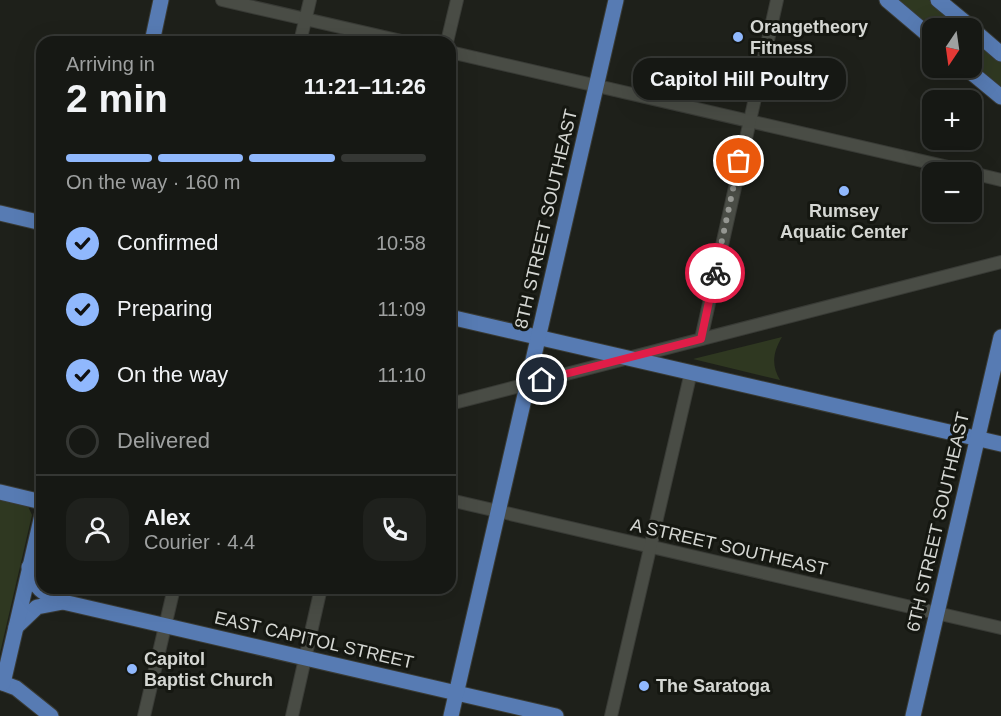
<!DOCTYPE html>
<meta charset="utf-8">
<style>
:root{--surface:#161814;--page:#1f211d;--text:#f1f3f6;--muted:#9ea0a0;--line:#353734;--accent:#90b8fd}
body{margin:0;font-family:Arial,sans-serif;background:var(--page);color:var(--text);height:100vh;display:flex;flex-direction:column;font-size:22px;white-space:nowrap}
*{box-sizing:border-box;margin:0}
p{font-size:20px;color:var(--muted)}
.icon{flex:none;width:33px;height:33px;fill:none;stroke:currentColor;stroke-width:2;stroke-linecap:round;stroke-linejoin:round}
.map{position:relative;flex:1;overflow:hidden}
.panel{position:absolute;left:36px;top:36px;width:420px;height:558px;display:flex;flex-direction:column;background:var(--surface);border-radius:18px;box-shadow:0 6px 24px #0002,0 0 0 2px var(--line)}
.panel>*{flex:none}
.needle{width:39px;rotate:193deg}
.fabs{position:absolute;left:922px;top:18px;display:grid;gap:12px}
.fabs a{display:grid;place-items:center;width:60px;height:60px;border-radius:12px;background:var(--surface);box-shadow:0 6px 24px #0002,0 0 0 2px var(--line);font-size:30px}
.pin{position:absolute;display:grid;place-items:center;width:51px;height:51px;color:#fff;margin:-26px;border:3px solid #fff;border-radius:50%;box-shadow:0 2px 6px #0007}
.courier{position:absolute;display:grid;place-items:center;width:60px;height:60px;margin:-30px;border:4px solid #e11d48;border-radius:50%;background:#fff;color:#222;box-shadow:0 2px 8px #0007}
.bubble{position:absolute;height:42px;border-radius:18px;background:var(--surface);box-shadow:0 6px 24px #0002,0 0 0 2px var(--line);font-size:20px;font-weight:600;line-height:42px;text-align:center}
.overview em{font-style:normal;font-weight:600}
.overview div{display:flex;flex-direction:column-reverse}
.overview{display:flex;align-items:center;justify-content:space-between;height:102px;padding:0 30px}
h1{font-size:39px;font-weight:600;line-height:45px}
.bar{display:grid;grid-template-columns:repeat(4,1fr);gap:9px 6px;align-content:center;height:72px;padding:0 30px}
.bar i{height:8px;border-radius:4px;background:var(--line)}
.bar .selected{background:var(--accent)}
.bar p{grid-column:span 4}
.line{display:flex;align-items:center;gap:15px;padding:0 30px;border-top:2px solid var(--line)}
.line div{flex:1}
.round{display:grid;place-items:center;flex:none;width:63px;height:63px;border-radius:18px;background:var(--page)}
ol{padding:0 30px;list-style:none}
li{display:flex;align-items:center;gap:18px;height:66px}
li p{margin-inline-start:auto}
li .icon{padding:6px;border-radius:50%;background:var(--accent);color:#111;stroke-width:4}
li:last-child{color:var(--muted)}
li i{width:33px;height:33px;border:3px solid var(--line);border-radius:50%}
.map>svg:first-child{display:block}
.green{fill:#2f3821}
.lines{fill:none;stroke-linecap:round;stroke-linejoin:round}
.minor-casing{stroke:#393b36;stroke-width:14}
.major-casing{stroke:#393b36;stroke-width:17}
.minor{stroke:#494c45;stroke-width:12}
.major{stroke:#577bb3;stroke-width:15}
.done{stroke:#959792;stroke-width:6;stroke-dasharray:0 10.8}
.route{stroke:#e11d48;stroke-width:8}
.poi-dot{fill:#90b8fd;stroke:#151711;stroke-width:2}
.labels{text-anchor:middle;stroke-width:6;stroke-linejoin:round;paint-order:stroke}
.poi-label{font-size:18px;font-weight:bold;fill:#d5d7d3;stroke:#151711;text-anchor:start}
.street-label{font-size:18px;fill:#d5d7d3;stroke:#151711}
</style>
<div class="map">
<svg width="1001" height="716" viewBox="0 0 1001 716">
<rect width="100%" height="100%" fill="#1e201a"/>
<g class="green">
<polygon points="899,0 929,0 962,28 933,29"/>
<polygon points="972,37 1001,62 1001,87 972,62"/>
<path d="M782,337C773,352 771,365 780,380L693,359Z"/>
<polygon points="0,494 25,500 32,515 0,653"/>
</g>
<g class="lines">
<defs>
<g id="minor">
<polyline points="222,0 406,42"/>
<polyline points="300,42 310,0"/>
<polyline points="447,42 457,0"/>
<polyline points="450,52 970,172"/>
<polyline points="972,173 1001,180"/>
<polyline points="701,339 777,0"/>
<polyline points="450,404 1001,262"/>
<polyline points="450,500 1001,628"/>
<polyline points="144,716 174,588"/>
<polyline points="292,716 321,588"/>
<polyline points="611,716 691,372"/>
</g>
<g id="major">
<polyline points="887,0 933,39"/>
<polyline points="938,0 972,28"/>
<polyline points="972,29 1001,54"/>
<polyline points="152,42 161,0"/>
<polyline points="966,68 1001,97"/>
<polyline points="0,213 42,223"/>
<polyline points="450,317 1001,444"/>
<polyline points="0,492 42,502"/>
<path d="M29,567C36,590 41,593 63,602L556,716"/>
<polyline points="16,627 37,607 63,602"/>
<polyline points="0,682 16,688 51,716"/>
<polyline points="3,683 42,515"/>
<polyline points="451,716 616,0"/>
<polyline points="913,716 1001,337"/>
</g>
</defs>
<use href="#minor" class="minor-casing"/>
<use href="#major" class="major-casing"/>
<use href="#minor" class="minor"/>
<use href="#major" class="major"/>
</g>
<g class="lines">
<polyline class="done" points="715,273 739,161"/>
<polyline class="route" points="542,380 701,339 715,273"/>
</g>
<g class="poi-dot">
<circle cx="738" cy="37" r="6"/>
<circle cx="844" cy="191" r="6"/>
<circle cx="132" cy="669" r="6"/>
<circle cx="644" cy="686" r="6"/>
</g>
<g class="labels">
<g class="poi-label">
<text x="750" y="33">Orangetheory<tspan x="750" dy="21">Fitness</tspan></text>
<text x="844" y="217" text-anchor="middle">Rumsey<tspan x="844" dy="21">Aquatic Center</tspan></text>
<text x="144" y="665">Capitol<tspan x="144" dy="21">Baptist Church</tspan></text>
<text x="656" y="692">The Saratoga</text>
</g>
<g class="street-label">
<text transform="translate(546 219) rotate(-77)" y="6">8TH STREET SOUTHEAST</text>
<text transform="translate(938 522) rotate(-77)" y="6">6TH STREET SOUTHEAST</text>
<text transform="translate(729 547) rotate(13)" y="6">A STREET SOUTHEAST</text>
<text transform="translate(314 640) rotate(13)" y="6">EAST CAPITOL STREET</text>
</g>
</g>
</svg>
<div class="fabs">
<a><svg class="needle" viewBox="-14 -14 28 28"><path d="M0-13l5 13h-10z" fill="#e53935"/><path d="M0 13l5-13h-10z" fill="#9ea0a0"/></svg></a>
<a>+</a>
<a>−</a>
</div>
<div class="pin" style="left:739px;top:161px;background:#ea580c"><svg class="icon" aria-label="bag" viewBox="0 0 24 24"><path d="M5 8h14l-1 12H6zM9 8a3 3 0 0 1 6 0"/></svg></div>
<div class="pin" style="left:542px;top:380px;background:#1f2937"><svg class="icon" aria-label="home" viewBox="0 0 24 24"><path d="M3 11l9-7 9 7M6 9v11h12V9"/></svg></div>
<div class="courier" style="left:715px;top:273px"><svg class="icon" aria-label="bike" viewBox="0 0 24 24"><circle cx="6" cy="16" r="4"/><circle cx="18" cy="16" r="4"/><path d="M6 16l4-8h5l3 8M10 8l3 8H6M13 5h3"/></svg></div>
<div class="bubble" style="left:633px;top:58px;width:213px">Capitol Hill Poultry</div>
<section class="panel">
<div class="overview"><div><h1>2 min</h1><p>Arriving in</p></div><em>11:21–11:26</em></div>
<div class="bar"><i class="selected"></i><i class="selected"></i><i class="selected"></i><i></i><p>On the way · 160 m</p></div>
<ol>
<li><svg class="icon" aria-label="check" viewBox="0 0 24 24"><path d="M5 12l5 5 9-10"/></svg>Confirmed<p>10:58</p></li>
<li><svg class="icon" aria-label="check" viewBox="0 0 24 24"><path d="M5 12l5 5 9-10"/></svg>Preparing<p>11:09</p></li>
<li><svg class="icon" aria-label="check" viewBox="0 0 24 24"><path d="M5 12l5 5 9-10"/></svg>On the way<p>11:10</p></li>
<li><i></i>Delivered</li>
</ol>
<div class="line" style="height:108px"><a class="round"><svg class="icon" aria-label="person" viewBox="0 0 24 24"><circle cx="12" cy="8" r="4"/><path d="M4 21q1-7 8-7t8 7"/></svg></a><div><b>Alex</b><p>Courier · 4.4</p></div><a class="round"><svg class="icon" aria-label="phone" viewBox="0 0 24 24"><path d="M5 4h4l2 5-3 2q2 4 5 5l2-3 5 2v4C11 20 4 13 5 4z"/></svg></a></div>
</section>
</div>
